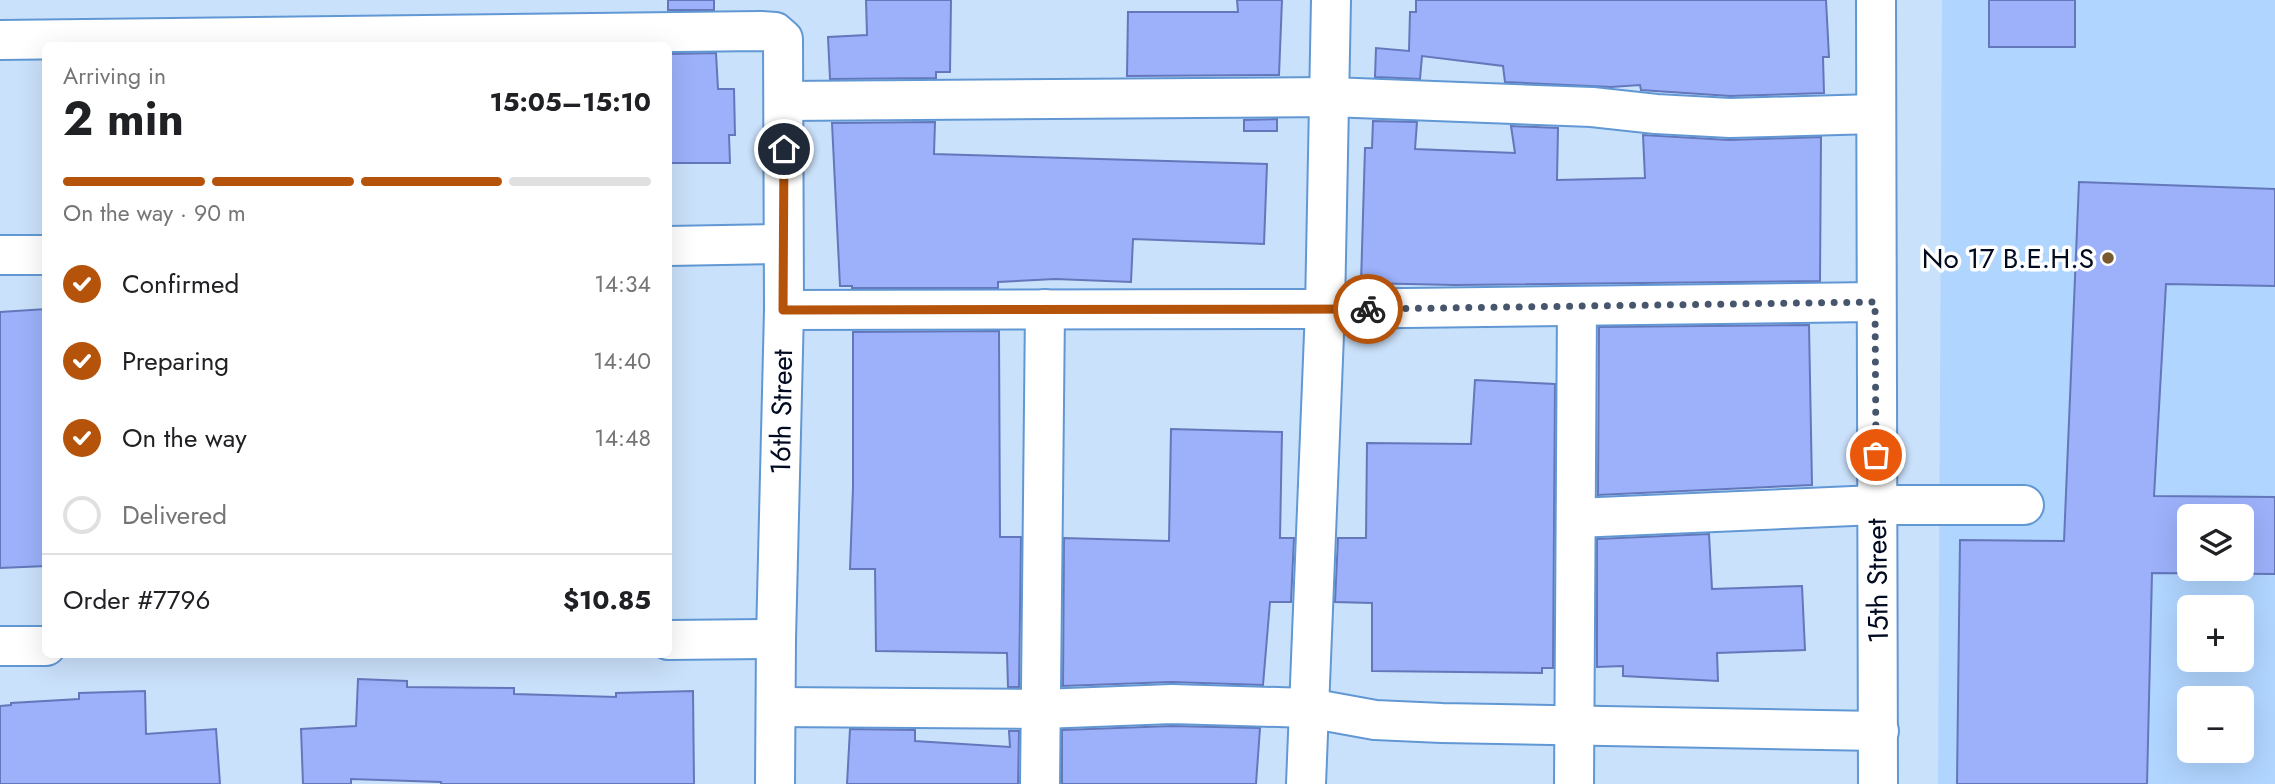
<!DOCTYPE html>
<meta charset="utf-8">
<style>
:root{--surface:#fff;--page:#f6f6f6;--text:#202124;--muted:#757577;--line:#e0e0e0;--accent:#b45309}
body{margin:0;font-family:Jost,sans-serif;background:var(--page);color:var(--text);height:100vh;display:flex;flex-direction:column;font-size:26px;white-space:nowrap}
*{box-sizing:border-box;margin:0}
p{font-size:23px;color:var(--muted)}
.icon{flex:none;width:38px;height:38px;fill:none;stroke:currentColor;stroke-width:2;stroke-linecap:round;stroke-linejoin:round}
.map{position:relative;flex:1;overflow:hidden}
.sheet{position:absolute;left:42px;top:42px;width:630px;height:616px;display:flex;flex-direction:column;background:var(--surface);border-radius:10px;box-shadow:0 7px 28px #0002}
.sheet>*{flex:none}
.buttons{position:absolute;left:2177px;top:504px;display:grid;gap:14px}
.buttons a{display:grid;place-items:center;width:77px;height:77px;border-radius:10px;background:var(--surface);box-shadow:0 7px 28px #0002;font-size:35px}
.pin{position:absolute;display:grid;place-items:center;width:60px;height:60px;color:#fff;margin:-30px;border:4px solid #fff;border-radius:50%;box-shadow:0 2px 7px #0007}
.courier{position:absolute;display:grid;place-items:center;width:70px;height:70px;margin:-35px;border:5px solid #b45309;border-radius:50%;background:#fff;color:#222;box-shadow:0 2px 9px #0007}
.head em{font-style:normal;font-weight:700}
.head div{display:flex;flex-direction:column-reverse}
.head{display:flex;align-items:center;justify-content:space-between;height:119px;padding:0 21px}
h1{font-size:46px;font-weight:700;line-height:52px}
.bar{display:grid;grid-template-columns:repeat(4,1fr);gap:10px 7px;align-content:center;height:84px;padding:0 21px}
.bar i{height:9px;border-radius:5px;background:var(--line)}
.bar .selected{background:var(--accent)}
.bar p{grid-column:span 4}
.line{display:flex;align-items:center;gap:18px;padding:0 21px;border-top:2px solid var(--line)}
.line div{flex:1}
ol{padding:0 21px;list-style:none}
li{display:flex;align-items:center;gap:21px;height:77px}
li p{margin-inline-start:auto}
li .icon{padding:7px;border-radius:50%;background:var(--accent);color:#fff;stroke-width:4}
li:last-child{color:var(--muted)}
li i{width:38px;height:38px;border:4px solid var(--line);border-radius:50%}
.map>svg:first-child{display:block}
.built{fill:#b0d5ff;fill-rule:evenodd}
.building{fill:#9cb1fa;stroke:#6477bb;stroke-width:2;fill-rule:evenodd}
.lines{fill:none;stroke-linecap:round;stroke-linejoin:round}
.minor-casing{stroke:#6198d4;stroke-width:42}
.minor{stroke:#fff;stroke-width:38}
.done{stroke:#47566d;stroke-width:7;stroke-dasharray:0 12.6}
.route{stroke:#b45309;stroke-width:9}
.poi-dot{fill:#79592f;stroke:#fff;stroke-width:2.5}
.labels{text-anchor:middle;stroke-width:7;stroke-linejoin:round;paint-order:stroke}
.poi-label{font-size:28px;fill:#000b21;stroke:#fff;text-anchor:end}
.street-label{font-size:28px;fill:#000b21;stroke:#fff}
</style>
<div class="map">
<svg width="2275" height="784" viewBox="0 0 2275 784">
<rect width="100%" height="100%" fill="#cae1fb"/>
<path class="built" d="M1942,0H2275V784H1938ZM2189,516H2242V569H2189ZM2189,607H2242V660H2189ZM2189,698H2242V751H2189Z"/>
<g class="building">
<rect x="668" y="0" width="46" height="10"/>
<polygon points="866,0 951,0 950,72 936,72 936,78 830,79 828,37 867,35"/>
<polygon points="1237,0 1282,0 1279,75 1127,76 1128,12 1238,12"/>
<polygon points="1416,0 1826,0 1829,57 1823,57 1824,93 1730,96 1641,90 1640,85 1611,87 1505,82 1503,66 1422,56 1420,79 1375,77 1376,48 1409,51 1410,12 1416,12"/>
<rect x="1989" y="0" width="86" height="47"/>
<polygon points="716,53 718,89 734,89 735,135 729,135 730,163 668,163 668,54"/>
<polygon points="1277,119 1277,131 1244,131 1244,120"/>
<polygon points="1373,121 1417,122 1415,149 1515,153 1511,126 1558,128 1557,180 1645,178 1643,135 1729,140 1821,137 1820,281 1455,285 1361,283 1365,148 1372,148"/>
<polygon points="935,122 934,154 1267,164 1264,244 1133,239 1131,282 1055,279 998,282 998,288 852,288 852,286 840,286 832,123"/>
<path d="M2079,182L2275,189V286L2166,284L2154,496L2275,497V574L2152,573L2147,784H1957L1960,540L2064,541ZM2189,516H2242V569H2189Z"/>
<polygon points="46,309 46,566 0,568 0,312"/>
<polygon points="1809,325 1812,485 1598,495 1599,327"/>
<polygon points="999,331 1000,537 1021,537 1019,687 1008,687 1007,653 876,651 875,569 850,569 853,488 853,332"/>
<polygon points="1475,380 1555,384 1553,668 1542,668 1542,673 1372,671 1372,603 1335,602 1338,538 1366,538 1367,443 1471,444"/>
<polygon points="1171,429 1282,432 1280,538 1294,538 1291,602 1270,602 1263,685 1171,682 1063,686 1064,538 1169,541"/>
<polygon points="1709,534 1712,589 1802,586 1805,650 1717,653 1718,681 1623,676 1623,666 1597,667 1597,539"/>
<polygon points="358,679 407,681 407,687 514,688 514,694 616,697 616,693 693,691 694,784 441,784 441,782 351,779 351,784 303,784 301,729 356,726"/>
<polygon points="145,691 146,734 216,729 220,784 0,784 0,706 11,705 11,703 79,699 79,693"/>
<polygon points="1172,726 1260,728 1256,784 1062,784 1062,730"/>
<polygon points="850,729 915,730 915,741 1010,747 1009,731 1019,731 1018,784 847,784"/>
</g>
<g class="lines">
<defs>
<g id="minor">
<polyline points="1876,0 1878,784"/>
<polyline points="0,40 761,31 775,32 783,39 784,310 776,639 775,784"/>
<polyline points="785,101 1330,97 1592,107 1656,114 1730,118 1875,114"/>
<polyline points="668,246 782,244"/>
<polyline points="0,255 46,255"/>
<polyline points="784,310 1325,309 1875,302"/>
<polyline points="1576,518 1876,505 2024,505"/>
<polyline points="668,640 776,639"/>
<polyline points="0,646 46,646"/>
<polyline points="776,707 1042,709 1172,704 1309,708 1375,720 1442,723 1879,731"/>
<polyline points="1040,784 1045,309"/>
<polyline points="1306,784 1325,309 1331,0"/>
<polyline points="1574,784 1577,306"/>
</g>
</defs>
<use href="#minor" class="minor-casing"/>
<use href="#minor" class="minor"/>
</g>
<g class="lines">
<polyline class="done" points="1368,309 1875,302 1876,455"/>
<polyline class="route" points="784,149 783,310 1368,309"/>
</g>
<circle class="poi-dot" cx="2108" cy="258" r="7"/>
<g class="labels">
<g class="poi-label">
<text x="2094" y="268">No 17 B.E.H.S</text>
</g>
<g class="street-label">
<text transform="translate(781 412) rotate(-89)" y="10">16th Street</text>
<text transform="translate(1877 581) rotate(-91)" y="10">15th Street</text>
</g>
</g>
</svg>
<div class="buttons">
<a><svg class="icon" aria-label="layers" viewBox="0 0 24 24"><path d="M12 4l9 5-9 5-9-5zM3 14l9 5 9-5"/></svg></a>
<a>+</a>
<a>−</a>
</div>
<div class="pin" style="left:1876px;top:455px;background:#ea580c"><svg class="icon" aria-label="bag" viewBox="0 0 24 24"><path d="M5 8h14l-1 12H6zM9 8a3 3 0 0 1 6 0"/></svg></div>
<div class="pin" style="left:784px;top:149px;background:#1f2937"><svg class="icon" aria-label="home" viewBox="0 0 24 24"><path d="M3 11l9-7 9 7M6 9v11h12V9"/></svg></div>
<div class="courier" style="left:1368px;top:309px"><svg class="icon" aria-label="bike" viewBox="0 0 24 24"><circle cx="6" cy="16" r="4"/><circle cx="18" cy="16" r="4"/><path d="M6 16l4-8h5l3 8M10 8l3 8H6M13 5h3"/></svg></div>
<section class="sheet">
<div class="head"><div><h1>2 min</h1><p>Arriving in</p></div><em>15:05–15:10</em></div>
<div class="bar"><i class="selected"></i><i class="selected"></i><i class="selected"></i><i></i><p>On the way · 90 m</p></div>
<ol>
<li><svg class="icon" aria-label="check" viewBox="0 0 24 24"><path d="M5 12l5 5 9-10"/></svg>Confirmed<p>14:34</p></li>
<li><svg class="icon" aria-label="check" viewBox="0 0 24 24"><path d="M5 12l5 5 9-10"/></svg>Preparing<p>14:40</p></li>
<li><svg class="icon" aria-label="check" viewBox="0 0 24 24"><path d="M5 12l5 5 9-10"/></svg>On the way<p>14:48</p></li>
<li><i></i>Delivered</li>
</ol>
<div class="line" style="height:91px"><div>Order #7796</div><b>$10.85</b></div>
</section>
</div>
